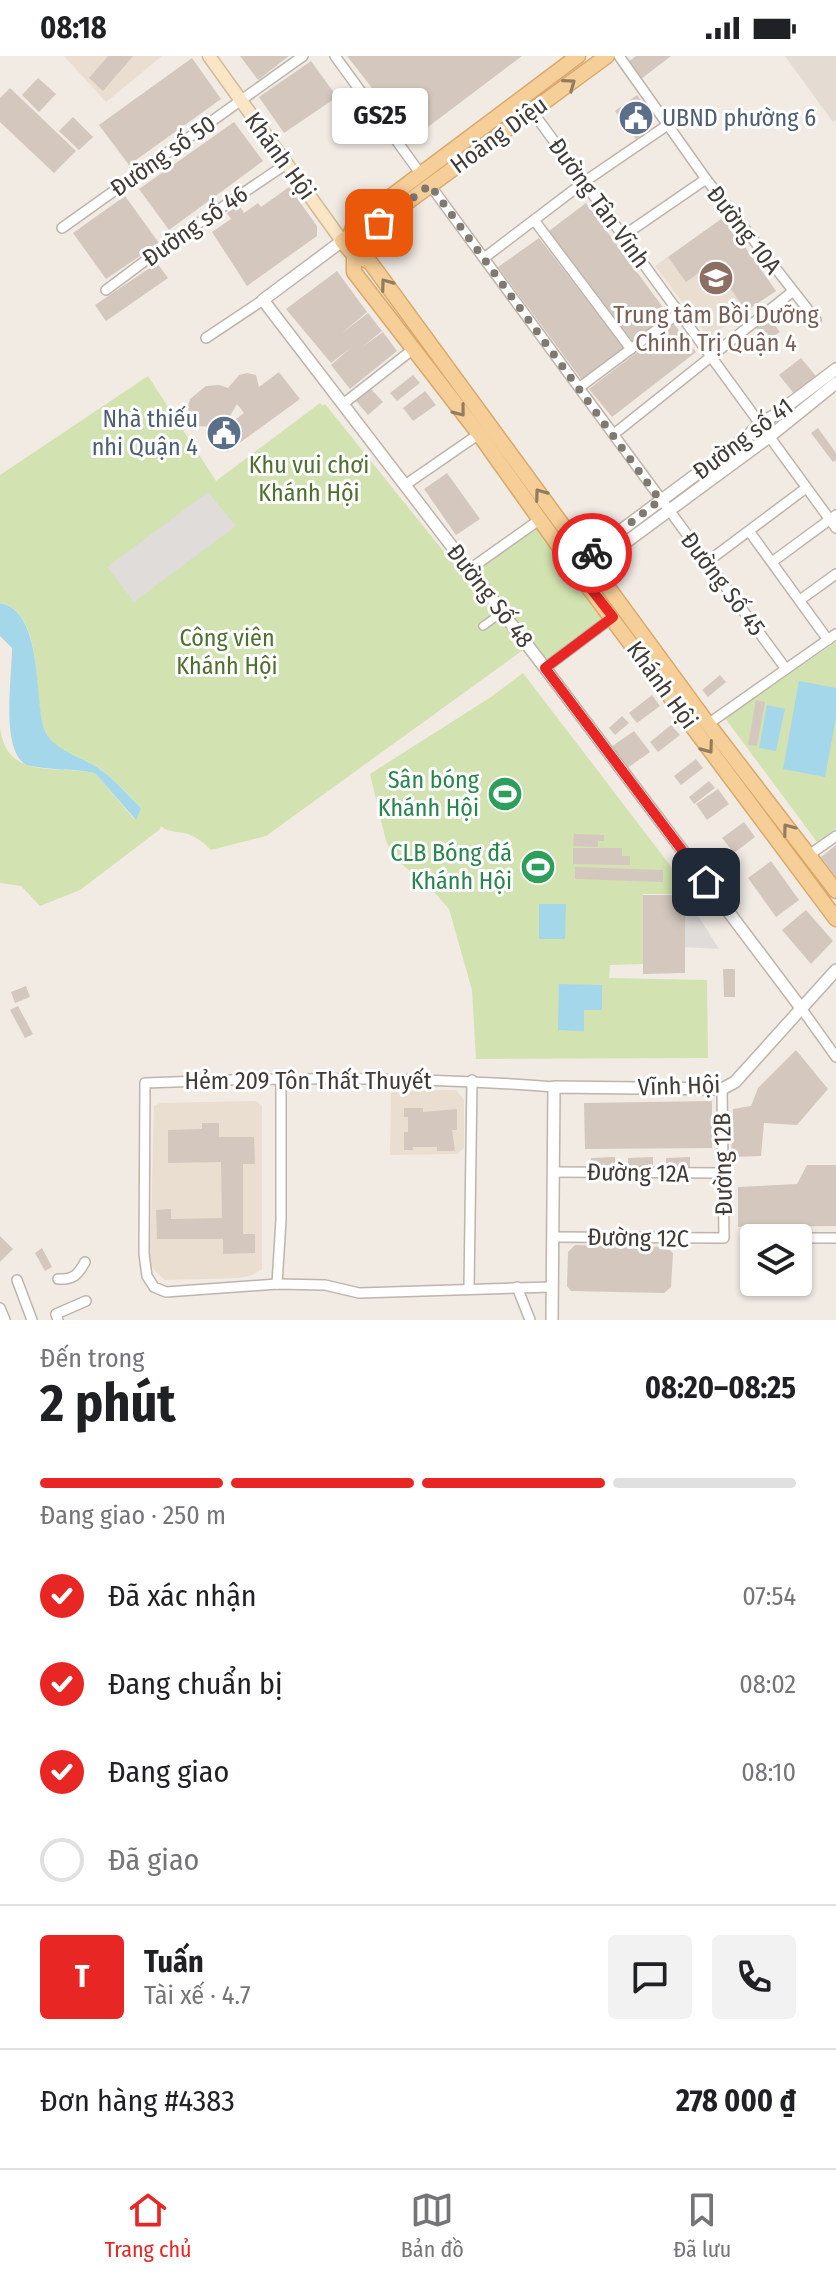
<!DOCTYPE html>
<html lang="vi">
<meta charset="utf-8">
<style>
:root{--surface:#fff;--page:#f2f2f2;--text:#202124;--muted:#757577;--line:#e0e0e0;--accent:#e82624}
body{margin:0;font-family:"Fira Sans Condensed",sans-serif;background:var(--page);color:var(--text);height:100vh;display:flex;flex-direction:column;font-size:30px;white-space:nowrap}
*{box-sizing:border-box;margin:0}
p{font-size:26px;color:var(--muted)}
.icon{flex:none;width:44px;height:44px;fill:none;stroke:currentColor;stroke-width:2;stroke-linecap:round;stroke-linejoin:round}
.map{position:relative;height:1264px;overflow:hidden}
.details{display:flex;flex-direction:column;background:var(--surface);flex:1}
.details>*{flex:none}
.tools{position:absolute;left:740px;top:1168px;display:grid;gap:16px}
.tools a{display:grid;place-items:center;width:72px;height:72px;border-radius:8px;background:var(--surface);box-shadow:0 2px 6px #0004;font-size:40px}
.pin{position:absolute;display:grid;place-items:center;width:68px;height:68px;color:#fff;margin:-34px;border-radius:16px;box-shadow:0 4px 12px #0006}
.courier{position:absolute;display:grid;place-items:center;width:80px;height:80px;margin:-40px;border:6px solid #e82624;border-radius:50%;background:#fff;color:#222;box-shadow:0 2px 10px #0007}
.bubble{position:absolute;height:56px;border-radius:8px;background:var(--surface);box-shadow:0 2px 6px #0004;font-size:26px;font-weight:700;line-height:56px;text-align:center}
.head em{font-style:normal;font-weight:700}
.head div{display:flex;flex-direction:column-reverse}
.head{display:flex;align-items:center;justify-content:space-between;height:136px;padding:0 40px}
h1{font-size:52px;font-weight:700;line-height:60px}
.bar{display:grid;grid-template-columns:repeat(4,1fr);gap:12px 8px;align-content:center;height:96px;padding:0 40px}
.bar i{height:10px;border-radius:6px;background:var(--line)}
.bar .active{background:var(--accent)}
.bar p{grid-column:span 4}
.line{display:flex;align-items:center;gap:20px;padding:0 40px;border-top:2px solid var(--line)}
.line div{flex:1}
.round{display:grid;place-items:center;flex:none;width:84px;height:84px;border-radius:8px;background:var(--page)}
ol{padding:0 40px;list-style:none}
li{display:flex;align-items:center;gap:24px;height:88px}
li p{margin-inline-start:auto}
li .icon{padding:8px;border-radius:50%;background:var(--accent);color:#fff;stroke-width:4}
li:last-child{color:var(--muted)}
li i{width:44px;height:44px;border:4px solid var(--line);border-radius:50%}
.status{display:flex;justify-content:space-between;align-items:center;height:56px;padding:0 40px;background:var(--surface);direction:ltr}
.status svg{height:22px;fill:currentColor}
.tabs{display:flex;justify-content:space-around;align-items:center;height:112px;border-top:2px solid var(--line);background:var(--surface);font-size:22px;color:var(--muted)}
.tabs a{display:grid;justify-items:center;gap:4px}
.tabs .active{color:var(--accent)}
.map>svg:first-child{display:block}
.residential{fill:#e4dcd3}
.education{fill:#e9decf}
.green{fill:#d2e2b0}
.parking{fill:#dfdcd9}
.water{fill:#a4d7e9}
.building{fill:#d4c8be}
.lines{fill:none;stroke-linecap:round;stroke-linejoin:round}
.pedestrian-casing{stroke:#beb4ab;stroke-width:10}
.minor-casing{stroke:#beb4ab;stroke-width:12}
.tertiary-casing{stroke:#beb4ab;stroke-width:14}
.secondary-casing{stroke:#d0ba9a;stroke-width:15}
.primary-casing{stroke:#d9a86a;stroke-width:17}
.pedestrian{stroke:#fff;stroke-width:7}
.minor{stroke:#fff;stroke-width:9}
.tertiary{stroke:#fff;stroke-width:11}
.secondary{stroke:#fae6c5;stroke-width:12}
.primary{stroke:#f6ce98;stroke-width:14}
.oneway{stroke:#937d62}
.done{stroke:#7f7972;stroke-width:8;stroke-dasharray:0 14.4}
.route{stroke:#e82624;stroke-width:10}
.labels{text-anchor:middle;stroke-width:6;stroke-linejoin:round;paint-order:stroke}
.service-label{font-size:24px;fill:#4e5e75;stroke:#fff;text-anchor:start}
.street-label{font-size:24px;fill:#423b35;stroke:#fff}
.education-label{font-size:24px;fill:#785e54;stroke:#fff}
.park-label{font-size:24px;fill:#4f6f2d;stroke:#fff}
.leisure-label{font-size:24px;fill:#27864d;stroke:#fff;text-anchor:end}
</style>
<div class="status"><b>08:18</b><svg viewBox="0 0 49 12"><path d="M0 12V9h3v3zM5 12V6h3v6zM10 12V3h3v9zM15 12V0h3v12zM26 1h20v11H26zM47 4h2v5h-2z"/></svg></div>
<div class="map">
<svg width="836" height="1264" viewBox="0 0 836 1264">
<rect width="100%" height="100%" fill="#f1ebe4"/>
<polygon class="residential" points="785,0 836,0 836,64 833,66"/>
<g class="education">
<polygon points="64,0 162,0 106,46"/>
<polygon points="724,161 776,235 712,279 706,278 655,210"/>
<polygon points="456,1034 464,1044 464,1092 457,1098 390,1099 391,1035"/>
<polygon points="256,1045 262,1050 262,1213 252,1219 240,1222 165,1224 154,1214 150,1207 154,1050 160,1047"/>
</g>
<g class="green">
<path d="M148,320L216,425L320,347L323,350L325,348L523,594L266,780L211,794C204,787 198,782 188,778C178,775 169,777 161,770L159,774L80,834L40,850L21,830L0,827V671C6,725 57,709 95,717L134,763L141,752C128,738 116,725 100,713C84,701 54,696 45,675C32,644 46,555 0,547V419Z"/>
<polygon points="540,469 608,558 546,606 475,515"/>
<polygon points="836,586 836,772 817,786 725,662"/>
<polygon points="523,617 692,838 643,838 643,908 610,909 609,922 707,924 708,1002 476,1003 472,934 449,853 436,838 395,802 386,785 370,718 491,641"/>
</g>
<g class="parking">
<polygon points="208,436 236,470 134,546 107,511"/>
<polygon points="685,839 719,893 685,891"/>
</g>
<g class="water">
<path d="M0,547C42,554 35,638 43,669C49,695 83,700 101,714C116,725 128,739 141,752L136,764L95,717C73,712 49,715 27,709C0,696 12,623 12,592L0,580Z"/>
<polygon points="799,625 836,632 836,662 825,721 783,713"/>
<polygon points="767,649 785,653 776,695 759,692"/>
<polygon points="539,848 566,848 565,883 539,883"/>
<polygon points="559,928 602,929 602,954 584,954 584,975 558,974"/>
</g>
<g class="building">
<polygon points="108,0 133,0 103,35 89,22"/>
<polygon points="240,0 289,0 258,24"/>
<polygon points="347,0 522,0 412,83"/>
<polygon points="636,0 671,0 641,23 628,6"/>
<polygon points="192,2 221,43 129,109 99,69"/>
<polygon points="311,5 337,41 284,77 259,41"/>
<polygon points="38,22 56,38 39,56 22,39"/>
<polygon points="10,32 76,95 54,117 0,66 0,42"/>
<polygon points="637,39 651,58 652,64 650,72 636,83 615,55"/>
<polygon points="73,61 93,81 79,94 59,75"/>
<polygon points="234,66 263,105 169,174 139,133"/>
<polygon points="289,131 317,170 317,180 247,230 212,176 231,163 227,157 239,149 244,157 258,147 261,151"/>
<polygon points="125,140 159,187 106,223 73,177"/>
<polygon points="586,147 670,261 634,287 549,175"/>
<polygon points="724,161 776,235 746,255 713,207 686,226 668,201"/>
<polygon points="399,169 405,176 368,202 370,190"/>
<polygon points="539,182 624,292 582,324 498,211"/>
<polygon points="157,207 168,222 106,265 95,249"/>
<polygon points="337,215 367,256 341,278 368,257 382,275 362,291 383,276 397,295 350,333 331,309 352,291 331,307 286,253"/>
<polygon points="782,250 788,258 774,268 780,276 766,285 755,270"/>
<polygon points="674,268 696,296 612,361 589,333"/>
<polygon points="801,302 819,324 796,340 779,319"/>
<polygon points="279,316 300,343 227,396 215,379 244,357 237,348 227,365 213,371 198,370 189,361 188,350 190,343 206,330 219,329 228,332 239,319 247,317 256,319 259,331"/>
<polygon points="413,319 420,327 397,345 390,337"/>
<polygon points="371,333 383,346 368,359 356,345"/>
<polygon points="425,335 436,349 413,365 403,352"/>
<polygon points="818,372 836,397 836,404 833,406 811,377"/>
<polygon points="447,417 480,463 456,479 424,433"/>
<polygon points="720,619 726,626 708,641 702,634"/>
<polygon points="652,639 660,650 637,667 629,657"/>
<polygon points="756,644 765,646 757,690 748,689"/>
<polygon points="622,660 629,667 615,679 609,672"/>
<polygon points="671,669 680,679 658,696 650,686"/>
<polygon points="634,675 650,696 626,713 611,691"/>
<polygon points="696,703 703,712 681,729 674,720"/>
<polygon points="709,725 715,732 694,748 689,741"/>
<polygon points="718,733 729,748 707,764 696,748"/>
<polygon points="744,766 755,781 734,797 722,782"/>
<polygon points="574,778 604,779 604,785 598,785 598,791 573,790"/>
<polygon points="836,789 836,821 821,801"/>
<polygon points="573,792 622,792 622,800 630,800 630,809 573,808"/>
<polygon points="771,805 799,844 776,861 748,822"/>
<polygon points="575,811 663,814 663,826 575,823"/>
<polygon points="643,839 685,839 685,917 643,918"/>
<polygon points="806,854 833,885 811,908 782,874"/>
<polygon points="723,913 735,913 735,941 724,941"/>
<polygon points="26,930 30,941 15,947 11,936"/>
<polygon points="18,950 33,978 25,982 10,954"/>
<polygon points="796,994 828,1033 797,1069 764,1067 761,1100 731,1101 733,1053 751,1050 758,1032"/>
<polygon points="712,1045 712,1092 585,1093 584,1047"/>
<polygon points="404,1052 423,1052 423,1056 457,1053 457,1074 452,1074 455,1095 437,1095 437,1091 413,1091 413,1094 404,1094 404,1076 408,1076 408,1061 404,1061"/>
<polygon points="202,1067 219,1067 219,1081 254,1081 255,1108 243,1108 243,1178 255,1178 255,1197 223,1198 223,1183 157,1183 156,1154 171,1153 171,1163 222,1162 221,1106 168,1107 168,1074 202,1073"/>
<polygon points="615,1101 615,1111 591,1111 591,1102"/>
<polygon points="653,1101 653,1111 628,1111 628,1102"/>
<polygon points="690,1101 690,1111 666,1111 666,1102"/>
<polygon points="807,1109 836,1109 836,1170 738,1171 738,1131 797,1128"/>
<polygon points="0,1180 13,1193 0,1206"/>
<polygon points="575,1189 666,1191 673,1197 671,1231 664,1237 571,1235 567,1230 568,1196"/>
<polygon points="42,1192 52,1211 45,1215 35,1197"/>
<polygon points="805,1203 810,1228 778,1233 777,1226 798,1226 798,1204"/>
</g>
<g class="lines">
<defs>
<polyline id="pedestrian" points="483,570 503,556"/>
<g id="minor">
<polyline points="335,0 420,117"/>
<polyline points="619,0 706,123"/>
<polyline points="532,55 836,472"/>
<polyline points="430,129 786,613"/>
<polyline points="534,164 631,293"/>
<polyline points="62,172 303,0"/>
<polyline points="623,180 706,123 816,264"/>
<polyline points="484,202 584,126 669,68"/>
<polyline points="106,234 165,190 286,108"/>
<polyline points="206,282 263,244"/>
<polyline points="580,331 679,257"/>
<polyline points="343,348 412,294"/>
<polyline points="614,378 792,236"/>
<polyline points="405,429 479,378"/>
<polyline points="749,475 828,584"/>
<polyline points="707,506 806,432"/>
<polyline points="772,506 836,459"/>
<polyline points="470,513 539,464"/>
<polyline points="800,544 836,518"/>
<polyline points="545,612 613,561"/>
<polyline points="708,668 836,578"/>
<polyline points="809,799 836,780"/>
<polyline points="801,952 836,1001"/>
<polyline points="553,1116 722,1117"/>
<polyline points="553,1181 724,1182 722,1033"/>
<polyline points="807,1182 836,1182"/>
<path d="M58,1223C73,1224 78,1219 85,1206"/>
<polyline points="17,1224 32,1264"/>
<polyline points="277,1228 281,1164 281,1021"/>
<polyline points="517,1231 530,1264"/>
<path d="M552,1231L359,1237L325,1229L277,1228L166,1236L154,1231L147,1220L144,1198L145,1027C281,1021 418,1020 554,1031"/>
<polyline points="469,1233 472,1024"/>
<polyline points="0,1252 5,1264"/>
<polyline points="58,1264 56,1258 86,1245"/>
</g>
<g id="tertiary">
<polyline points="342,185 263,244 545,612 801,952"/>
<polyline points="573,510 749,379 759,368 775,359 836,313"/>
<polyline points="580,520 769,381 836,327"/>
<polyline points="552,1264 554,1031 722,1033 735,1026 836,914"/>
</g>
<polyline id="secondary" points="209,0 342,185"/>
<g id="primary">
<polyline points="607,0 394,156 363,178 350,180 342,185 354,199 370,206 708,668 836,835"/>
<polyline points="350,180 354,168 578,0"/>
<polyline points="354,199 354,216 479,378 580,520 836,863"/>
</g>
</defs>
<use href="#pedestrian" class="pedestrian-casing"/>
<use href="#minor" class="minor-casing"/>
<use href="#tertiary" class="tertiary-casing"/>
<use href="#secondary" class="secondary-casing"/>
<use href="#primary" class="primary-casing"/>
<use href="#pedestrian" class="pedestrian"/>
<use href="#minor" class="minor"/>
<use href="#tertiary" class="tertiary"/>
<use href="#secondary" class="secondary"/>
<use href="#primary" class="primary"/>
</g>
<defs><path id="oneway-chevron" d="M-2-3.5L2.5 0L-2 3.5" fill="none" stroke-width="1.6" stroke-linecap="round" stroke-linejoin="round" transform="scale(2)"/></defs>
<g class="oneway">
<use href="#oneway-chevron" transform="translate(570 28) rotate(-36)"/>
<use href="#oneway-chevron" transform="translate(386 228) rotate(-126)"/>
<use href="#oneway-chevron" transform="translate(460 355) rotate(52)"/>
<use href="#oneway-chevron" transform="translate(540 438) rotate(-126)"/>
<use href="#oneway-chevron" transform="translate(708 692) rotate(54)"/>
<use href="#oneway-chevron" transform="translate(788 773) rotate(-127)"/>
</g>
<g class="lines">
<polyline class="done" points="379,167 430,129 660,444 592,497"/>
<polyline class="route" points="592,497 573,510 613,561 545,612 706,826"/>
</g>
<defs>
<symbol id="civic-disc" viewBox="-11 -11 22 22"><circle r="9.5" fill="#5c6f8a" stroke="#fff"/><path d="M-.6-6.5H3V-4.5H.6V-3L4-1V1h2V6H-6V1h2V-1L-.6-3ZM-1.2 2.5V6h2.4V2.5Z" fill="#fff"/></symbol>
<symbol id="university-disc" viewBox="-11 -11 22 22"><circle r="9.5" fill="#8d6e63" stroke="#fff"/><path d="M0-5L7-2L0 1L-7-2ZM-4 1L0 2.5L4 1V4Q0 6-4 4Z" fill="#fff"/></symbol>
<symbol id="stadium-disc" viewBox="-11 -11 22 22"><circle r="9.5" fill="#2e9e5b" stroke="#fff"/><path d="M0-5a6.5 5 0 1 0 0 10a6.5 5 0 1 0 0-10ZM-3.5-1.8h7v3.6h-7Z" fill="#fff"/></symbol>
</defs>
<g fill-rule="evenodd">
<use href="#civic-disc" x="616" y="42" width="40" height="40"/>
<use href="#university-disc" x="696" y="202" width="40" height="40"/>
<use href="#civic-disc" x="204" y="357" width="40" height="40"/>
<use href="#stadium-disc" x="485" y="718" width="40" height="40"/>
<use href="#stadium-disc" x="518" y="791" width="40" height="40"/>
</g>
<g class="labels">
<g class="service-label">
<text x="662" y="70">UBND phường 6</text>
<text x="198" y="371" text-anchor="end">Nhà thiếu<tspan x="198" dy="28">nhi Quận 4</tspan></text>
</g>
<g class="street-label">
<text transform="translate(499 79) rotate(-36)" y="8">Hoàng Diệu</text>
<text transform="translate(163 100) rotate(-35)" y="8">Đường số 50</text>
<text transform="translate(280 100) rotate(54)" y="8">Khánh Hội</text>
<text transform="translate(599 147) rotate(54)" y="8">Đường Tân Vĩnh</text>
<text transform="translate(195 170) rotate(-35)" y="8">Đường số 46</text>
<text transform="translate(744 174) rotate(52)" y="8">Đường 10A</text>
<text transform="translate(743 383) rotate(-37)" y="8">Đường số 41</text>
<text transform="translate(723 528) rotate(53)" y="8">Đường Số 45</text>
<text transform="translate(490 540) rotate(52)" y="8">Đường Số 48</text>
<text transform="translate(662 629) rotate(54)" y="8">Khánh Hội</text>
<text x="308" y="1033">Hẻm 209 Tôn Thất Thuyết</text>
<text transform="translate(679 1030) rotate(-2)" y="8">Vĩnh Hội</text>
<text transform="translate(723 1108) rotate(-91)" y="8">Đường 12B</text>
<text transform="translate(638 1117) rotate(1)" y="8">Đường 12A</text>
<text transform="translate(638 1182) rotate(1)" y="8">Đường 12C</text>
</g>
<g class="education-label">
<text x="716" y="267">Trung tâm Bồi Dưỡng<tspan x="716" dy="28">Chính Trị Quận 4</tspan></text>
</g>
<g class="park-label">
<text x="309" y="417">Khu vui chơi<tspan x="309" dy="28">Khánh Hội</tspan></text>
<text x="227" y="590">Công viên<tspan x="227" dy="28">Khánh Hội</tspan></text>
</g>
<g class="leisure-label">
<text x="479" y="732">Sân bóng<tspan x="479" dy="28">Khánh Hội</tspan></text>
<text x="512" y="805">CLB Bóng đá<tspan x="512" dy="28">Khánh Hội</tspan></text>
</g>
</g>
</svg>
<div class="tools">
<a><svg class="icon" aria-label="layers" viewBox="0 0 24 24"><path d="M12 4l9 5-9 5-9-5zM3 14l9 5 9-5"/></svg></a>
</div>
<div class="pin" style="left:379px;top:167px;background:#ea580c"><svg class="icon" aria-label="bag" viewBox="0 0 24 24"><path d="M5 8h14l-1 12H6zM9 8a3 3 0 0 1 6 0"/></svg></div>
<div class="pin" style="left:706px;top:826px;background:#1f2937"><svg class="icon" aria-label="home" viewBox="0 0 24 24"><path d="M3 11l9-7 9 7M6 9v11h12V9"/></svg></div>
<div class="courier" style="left:592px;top:497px"><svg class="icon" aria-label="bike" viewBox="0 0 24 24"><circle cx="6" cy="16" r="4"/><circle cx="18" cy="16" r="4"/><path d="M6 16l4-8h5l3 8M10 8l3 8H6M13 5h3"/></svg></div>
<div class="bubble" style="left:332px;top:32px;width:96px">GS25</div>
</div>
<section class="details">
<div class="head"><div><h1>2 phút</h1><p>Đến trong</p></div><em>08:20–08:25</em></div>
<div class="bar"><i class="active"></i><i class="active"></i><i class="active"></i><i></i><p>Đang giao · 250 m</p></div>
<ol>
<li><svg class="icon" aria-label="check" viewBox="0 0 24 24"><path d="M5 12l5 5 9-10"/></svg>Đã xác nhận<p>07:54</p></li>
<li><svg class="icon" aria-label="check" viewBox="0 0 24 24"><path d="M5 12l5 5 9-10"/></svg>Đang chuẩn bị<p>08:02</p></li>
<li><svg class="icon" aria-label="check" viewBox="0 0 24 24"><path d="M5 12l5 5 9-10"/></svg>Đang giao<p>08:10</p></li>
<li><i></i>Đã giao</li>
</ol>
<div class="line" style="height:144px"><b class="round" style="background:var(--accent);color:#fff">T</b><div><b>Tuấn</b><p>Tài xế · 4.7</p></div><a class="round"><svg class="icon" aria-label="chat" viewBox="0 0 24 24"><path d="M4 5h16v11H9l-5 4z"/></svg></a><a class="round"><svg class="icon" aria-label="phone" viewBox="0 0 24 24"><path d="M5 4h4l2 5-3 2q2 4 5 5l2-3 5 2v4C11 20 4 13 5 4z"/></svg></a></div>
<div class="line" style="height:104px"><div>Đơn hàng #4383</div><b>278 000 ₫</b></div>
</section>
<nav class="tabs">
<a class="active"><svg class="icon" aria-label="home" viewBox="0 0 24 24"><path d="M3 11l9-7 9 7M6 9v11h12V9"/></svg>Trang chủ</a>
<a><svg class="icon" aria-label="map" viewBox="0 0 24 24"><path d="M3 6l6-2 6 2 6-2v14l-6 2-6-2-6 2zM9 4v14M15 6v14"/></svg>Bản đồ</a>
<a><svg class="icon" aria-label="saved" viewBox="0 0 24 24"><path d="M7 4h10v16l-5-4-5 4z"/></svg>Đã lưu</a>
</nav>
